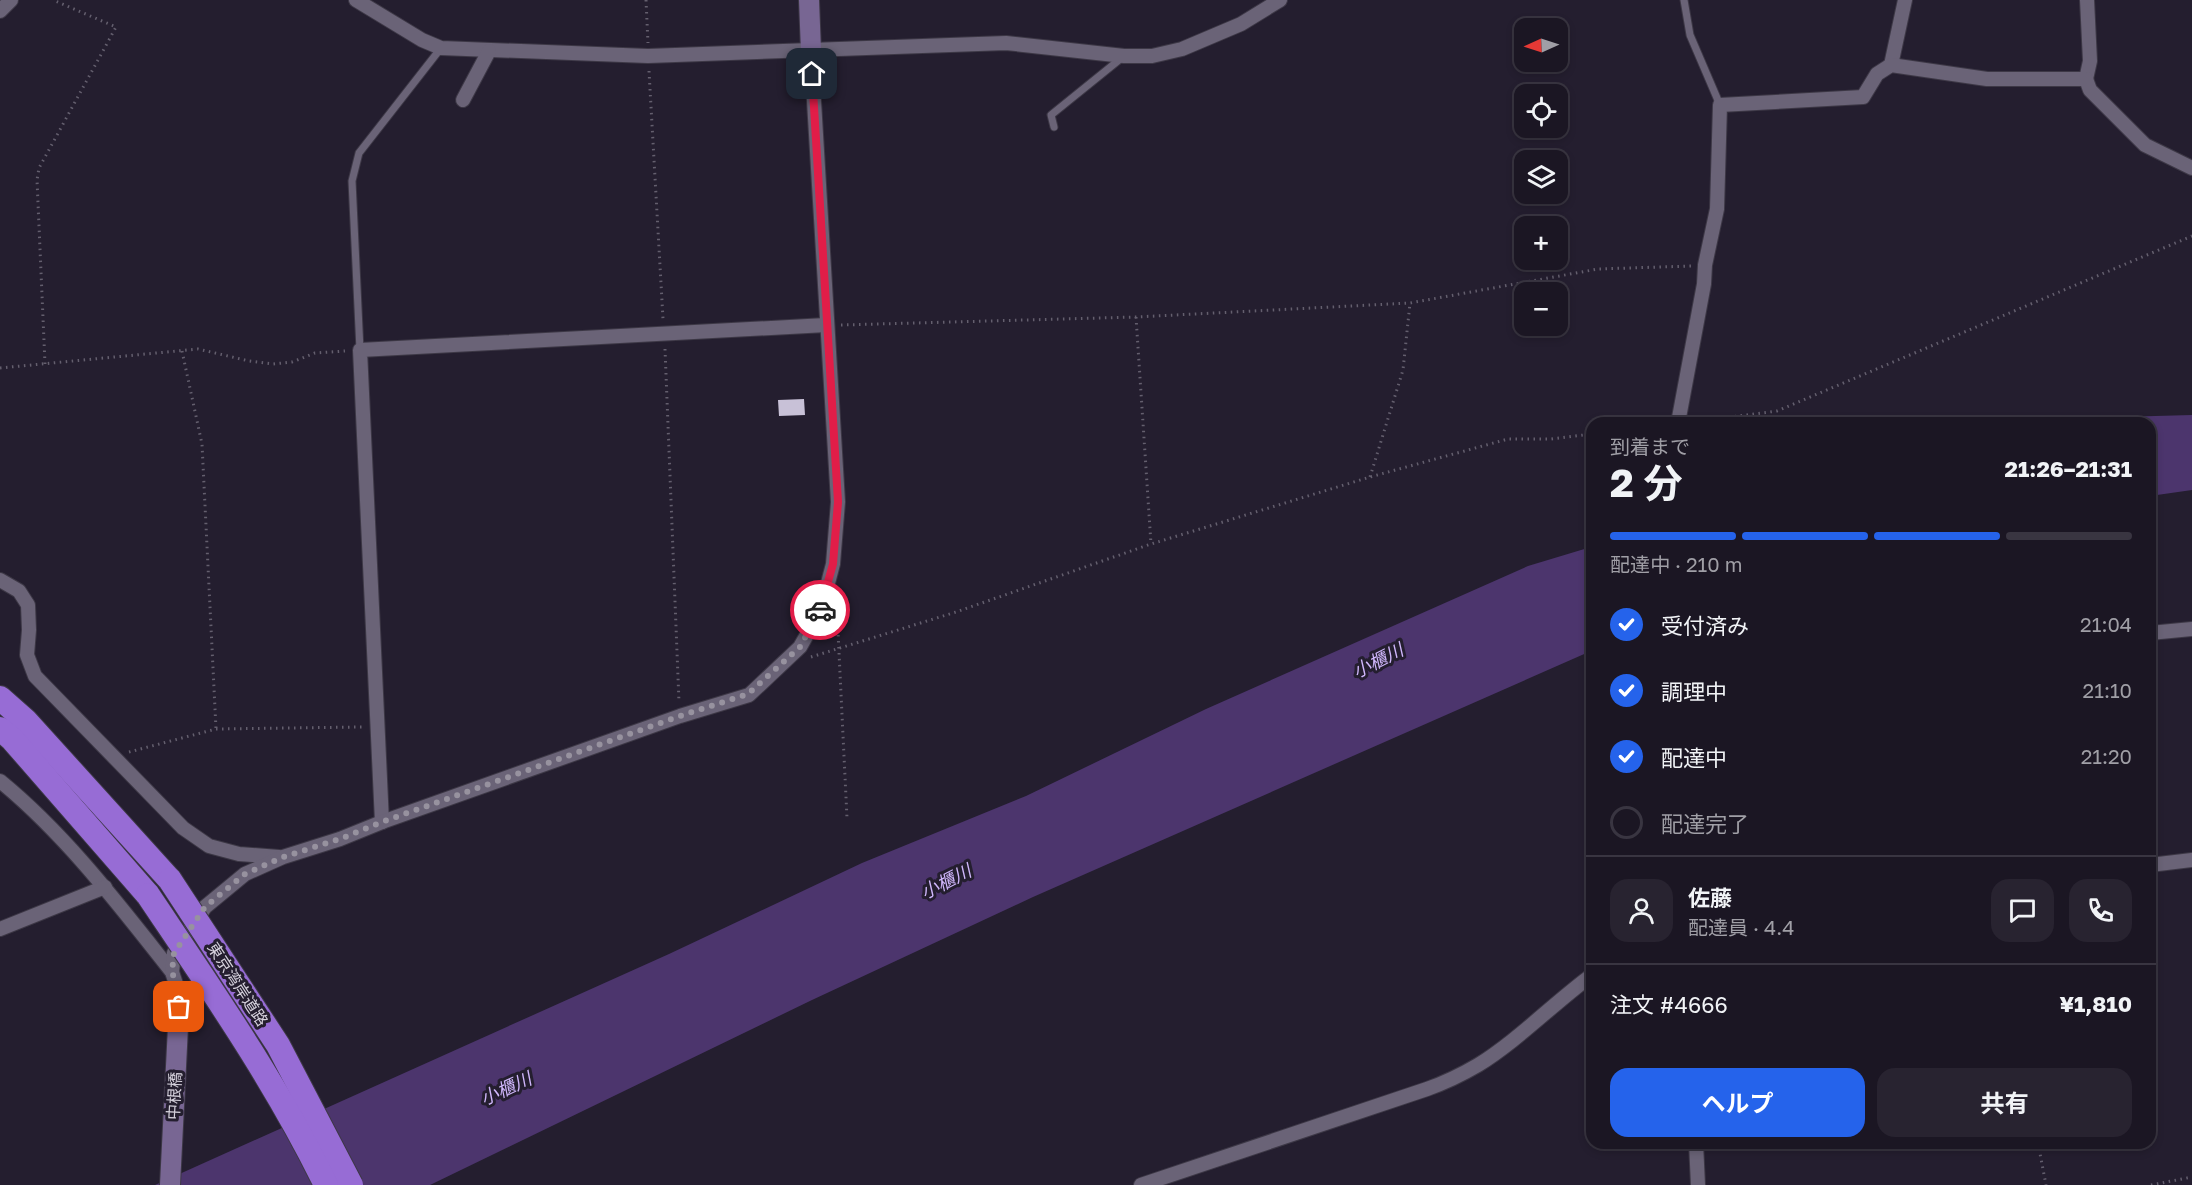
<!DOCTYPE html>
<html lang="ja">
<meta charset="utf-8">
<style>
:root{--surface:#1b1623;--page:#282330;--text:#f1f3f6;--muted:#a09fa6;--line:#393541;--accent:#2563eb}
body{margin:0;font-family:"Golos Text","Noto Sans JP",sans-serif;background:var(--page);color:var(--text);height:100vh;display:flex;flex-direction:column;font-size:22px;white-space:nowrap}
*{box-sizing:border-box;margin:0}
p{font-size:20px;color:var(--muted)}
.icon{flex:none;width:33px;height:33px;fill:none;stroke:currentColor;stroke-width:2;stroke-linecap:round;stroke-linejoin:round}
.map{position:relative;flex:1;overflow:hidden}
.panel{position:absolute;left:1586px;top:417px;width:570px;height:732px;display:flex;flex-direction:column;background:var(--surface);border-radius:18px;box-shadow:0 3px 9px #0003,0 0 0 2px var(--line)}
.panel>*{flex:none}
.needle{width:39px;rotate:267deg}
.tools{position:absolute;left:1514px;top:18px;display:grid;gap:12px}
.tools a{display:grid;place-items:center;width:54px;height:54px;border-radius:12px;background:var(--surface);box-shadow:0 3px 9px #0003,0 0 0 2px var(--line);font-size:30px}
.pin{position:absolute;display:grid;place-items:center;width:51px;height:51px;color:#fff;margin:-26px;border-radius:12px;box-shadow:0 3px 9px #0006}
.courier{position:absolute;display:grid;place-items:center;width:60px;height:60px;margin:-30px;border:4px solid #e11d48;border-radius:50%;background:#fff;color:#222;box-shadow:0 2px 8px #0007}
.overview em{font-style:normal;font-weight:700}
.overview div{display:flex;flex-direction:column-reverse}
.overview{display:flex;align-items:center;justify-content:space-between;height:102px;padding:0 24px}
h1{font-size:39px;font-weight:700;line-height:45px}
.bar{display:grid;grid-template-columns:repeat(4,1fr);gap:9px 6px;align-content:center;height:72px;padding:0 24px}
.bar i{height:8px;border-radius:4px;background:var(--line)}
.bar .selected{background:var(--accent)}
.bar p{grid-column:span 4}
.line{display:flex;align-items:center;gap:15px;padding:0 24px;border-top:2px solid var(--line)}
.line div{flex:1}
.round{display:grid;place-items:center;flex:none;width:63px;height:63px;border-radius:18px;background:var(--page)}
ol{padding:0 24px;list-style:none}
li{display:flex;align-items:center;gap:18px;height:66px}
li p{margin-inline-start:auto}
li .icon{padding:6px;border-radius:50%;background:var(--accent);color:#fff;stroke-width:4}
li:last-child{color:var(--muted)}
li i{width:33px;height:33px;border:3px solid var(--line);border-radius:50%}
.button{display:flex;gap:12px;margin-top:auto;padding:12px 24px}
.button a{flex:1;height:69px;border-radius:18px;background:var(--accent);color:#fff;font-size:24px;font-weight:700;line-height:69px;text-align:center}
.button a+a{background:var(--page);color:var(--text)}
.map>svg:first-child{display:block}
.water{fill:#4c356d}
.building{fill:#c8c1d7}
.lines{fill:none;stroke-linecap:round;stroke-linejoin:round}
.lane-casing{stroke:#3d3846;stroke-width:9}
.street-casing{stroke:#3d3846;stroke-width:16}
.secondary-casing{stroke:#3d3846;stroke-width:22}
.highway-casing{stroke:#3d3846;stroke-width:26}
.path{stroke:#645f6e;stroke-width:3;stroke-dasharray:1.5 4.5;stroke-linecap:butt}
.lane{stroke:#6a6377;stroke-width:7}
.street{stroke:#6a6377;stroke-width:14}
.secondary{stroke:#786693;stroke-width:20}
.highway{stroke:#976cd5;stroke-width:24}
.highway-bridge-casing{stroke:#3d3846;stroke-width:26;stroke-linecap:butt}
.highway-bridge{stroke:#976cd5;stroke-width:24}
.done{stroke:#97929f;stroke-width:6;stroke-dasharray:0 10.8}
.route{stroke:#e11d48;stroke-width:8}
.labels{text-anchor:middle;stroke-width:6;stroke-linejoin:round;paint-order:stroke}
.street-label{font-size:16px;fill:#d5d1dc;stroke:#241e2f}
.water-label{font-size:18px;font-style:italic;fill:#d0b7fc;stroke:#241e2f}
</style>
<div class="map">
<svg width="2192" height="1185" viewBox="0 0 2192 1185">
<rect width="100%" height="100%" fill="#241e2f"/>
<g class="water">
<polygon points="2192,415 2192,490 2150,496 2150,423 2060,423 2081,418"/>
<polygon points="1591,547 1591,651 1033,897 812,1000 430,1185 155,1185 669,954 862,863 1026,796 1206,709 1528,566"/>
</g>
<polygon class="building" points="804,399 805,415 779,416 778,400"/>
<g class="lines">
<defs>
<g id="lane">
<polyline points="1684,0 1690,35 1720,105"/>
<polyline points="1054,127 1051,115 1124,56"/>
<polyline points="360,350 352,181 359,153 441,48"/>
</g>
<g id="street">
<polyline points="356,0 422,40 441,48 648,56 1006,43 1124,56 1152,56 1182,49 1241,24 1280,0"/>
<polyline points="0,11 11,0"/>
<polyline points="1891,65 1905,0"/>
<polyline points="2086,79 2090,61 2087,0"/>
<polyline points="463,100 489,51"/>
<polyline points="1678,423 1704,284 1705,265 1717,209 1720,105 1863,97 1877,74 1891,65 1987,79 2086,79 2090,90 2145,145 2192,168"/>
<polyline points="0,580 19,591 28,605 29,630 27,655 35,676 183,828 209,846 239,854 279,857"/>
<polyline points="2150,633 2192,629"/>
<path d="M0,781C66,835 119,905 172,972L177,987L179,1007"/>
<polyline points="382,822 360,350 826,325"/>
<polyline points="2150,865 2192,860"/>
<polyline points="0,929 105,887"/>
<polyline points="172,972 174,953 205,907 245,874 283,857 340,839 382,822 680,716 749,695 800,647 817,617 823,602 833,564 838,502 811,51"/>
<polyline points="1696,1143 1698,1185"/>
<path d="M1141,1185L1427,1089C1444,1083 1461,1075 1478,1065C1517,1041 1554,1003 1592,975"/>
</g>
<g id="secondary">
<polyline points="809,0 811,51"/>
<polyline points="170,1185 179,1007"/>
</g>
<g id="highway">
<polyline points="0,698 26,721 170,880"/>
<polyline points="0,729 12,739 148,895"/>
</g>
</defs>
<use href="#lane" class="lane-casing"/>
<use href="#street" class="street-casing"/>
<use href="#secondary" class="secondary-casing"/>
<use href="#highway" class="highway-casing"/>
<g class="path">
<polyline points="646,0 648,43"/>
<polyline points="649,71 663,319"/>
<polyline points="1136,317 1151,544"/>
<polyline points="841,325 1136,317 1410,303 1598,269 1691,266"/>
<polyline points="665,349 679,702"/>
<polyline points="182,351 202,444 216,729"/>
<polyline points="45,364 37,180 39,168 116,27 53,0"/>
<polyline points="0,368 198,349 249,361 273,364 292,362 315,353 345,351"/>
<polyline points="1693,422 1777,411 2192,236"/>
<polyline points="1370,477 1403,370 1410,303"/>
<polyline points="837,611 847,818"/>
<polyline points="811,657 956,612 1151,544 1370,477 1508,439 1551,439 1592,434"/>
<polyline points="129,752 216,729 362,727"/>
<polyline points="2038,1143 2046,1185"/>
<polyline points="2151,1185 2192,1177"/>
</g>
<use href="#lane" class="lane"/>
<use href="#street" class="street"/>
<use href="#secondary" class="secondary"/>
<use href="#highway" class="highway"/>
<defs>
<g id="highway-bridge">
<polyline points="170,880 278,1045 351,1185"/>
<path d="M148,895C211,989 276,1082 326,1185"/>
</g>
</defs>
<use href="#highway-bridge" class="highway-bridge-casing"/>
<use href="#highway-bridge" class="highway-bridge"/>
</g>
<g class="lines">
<polyline class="done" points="179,1007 177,987 172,972 174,953 205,907 245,874 283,857 340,839 382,822 680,716 748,694 800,647 820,610"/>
<polyline class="route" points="812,74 838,502 833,564 820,610"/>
</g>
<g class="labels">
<g class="street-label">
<text transform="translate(238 984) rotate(57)" y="6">東京湾岸道路</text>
<text transform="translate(174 1096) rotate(-87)" y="6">中根橋</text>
</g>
<g class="water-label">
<text transform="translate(1378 661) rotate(-27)" y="6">小櫃川</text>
<text transform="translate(946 882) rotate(-27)" y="6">小櫃川</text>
<text transform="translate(506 1089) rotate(-25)" y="6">小櫃川</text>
</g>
</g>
</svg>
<div class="tools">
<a><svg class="needle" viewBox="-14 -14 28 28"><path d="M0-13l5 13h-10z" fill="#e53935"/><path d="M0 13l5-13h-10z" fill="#a09fa6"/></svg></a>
<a><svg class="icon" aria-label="locate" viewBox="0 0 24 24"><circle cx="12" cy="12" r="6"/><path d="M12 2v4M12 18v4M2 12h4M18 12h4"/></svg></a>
<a><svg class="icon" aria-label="layers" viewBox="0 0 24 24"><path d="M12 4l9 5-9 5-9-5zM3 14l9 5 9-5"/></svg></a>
<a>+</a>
<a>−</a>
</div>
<div class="pin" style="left:179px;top:1007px;background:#ea580c"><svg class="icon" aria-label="bag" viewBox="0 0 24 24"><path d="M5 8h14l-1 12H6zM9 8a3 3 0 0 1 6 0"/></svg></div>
<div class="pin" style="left:812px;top:74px;background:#1f2937"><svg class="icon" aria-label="home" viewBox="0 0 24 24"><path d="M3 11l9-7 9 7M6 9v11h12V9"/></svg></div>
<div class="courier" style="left:820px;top:610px"><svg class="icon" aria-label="car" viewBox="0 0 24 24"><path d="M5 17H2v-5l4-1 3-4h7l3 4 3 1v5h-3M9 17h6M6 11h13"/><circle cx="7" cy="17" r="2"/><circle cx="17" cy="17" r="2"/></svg></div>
<section class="panel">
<div class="overview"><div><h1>2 分</h1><p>到着まで</p></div><em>21:26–21:31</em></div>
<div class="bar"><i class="selected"></i><i class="selected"></i><i class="selected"></i><i></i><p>配達中 · 210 m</p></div>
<ol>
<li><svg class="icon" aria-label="check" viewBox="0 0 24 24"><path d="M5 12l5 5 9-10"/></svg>受付済み<p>21:04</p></li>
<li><svg class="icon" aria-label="check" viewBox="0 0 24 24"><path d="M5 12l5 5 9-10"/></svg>調理中<p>21:10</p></li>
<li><svg class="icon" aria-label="check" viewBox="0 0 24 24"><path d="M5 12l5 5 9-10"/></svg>配達中<p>21:20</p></li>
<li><i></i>配達完了</li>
</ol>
<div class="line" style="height:108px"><a class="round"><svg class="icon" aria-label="person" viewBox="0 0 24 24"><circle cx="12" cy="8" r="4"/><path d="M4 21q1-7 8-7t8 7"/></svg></a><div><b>佐藤</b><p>配達員 · 4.4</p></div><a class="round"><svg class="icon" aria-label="chat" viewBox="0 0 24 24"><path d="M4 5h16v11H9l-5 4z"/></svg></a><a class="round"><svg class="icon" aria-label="phone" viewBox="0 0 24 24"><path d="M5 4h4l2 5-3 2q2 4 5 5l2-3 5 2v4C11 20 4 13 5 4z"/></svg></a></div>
<div class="line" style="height:78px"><div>注文 #4666</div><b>¥1,810</b></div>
<div class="button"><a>ヘルプ</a><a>共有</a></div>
</section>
</div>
